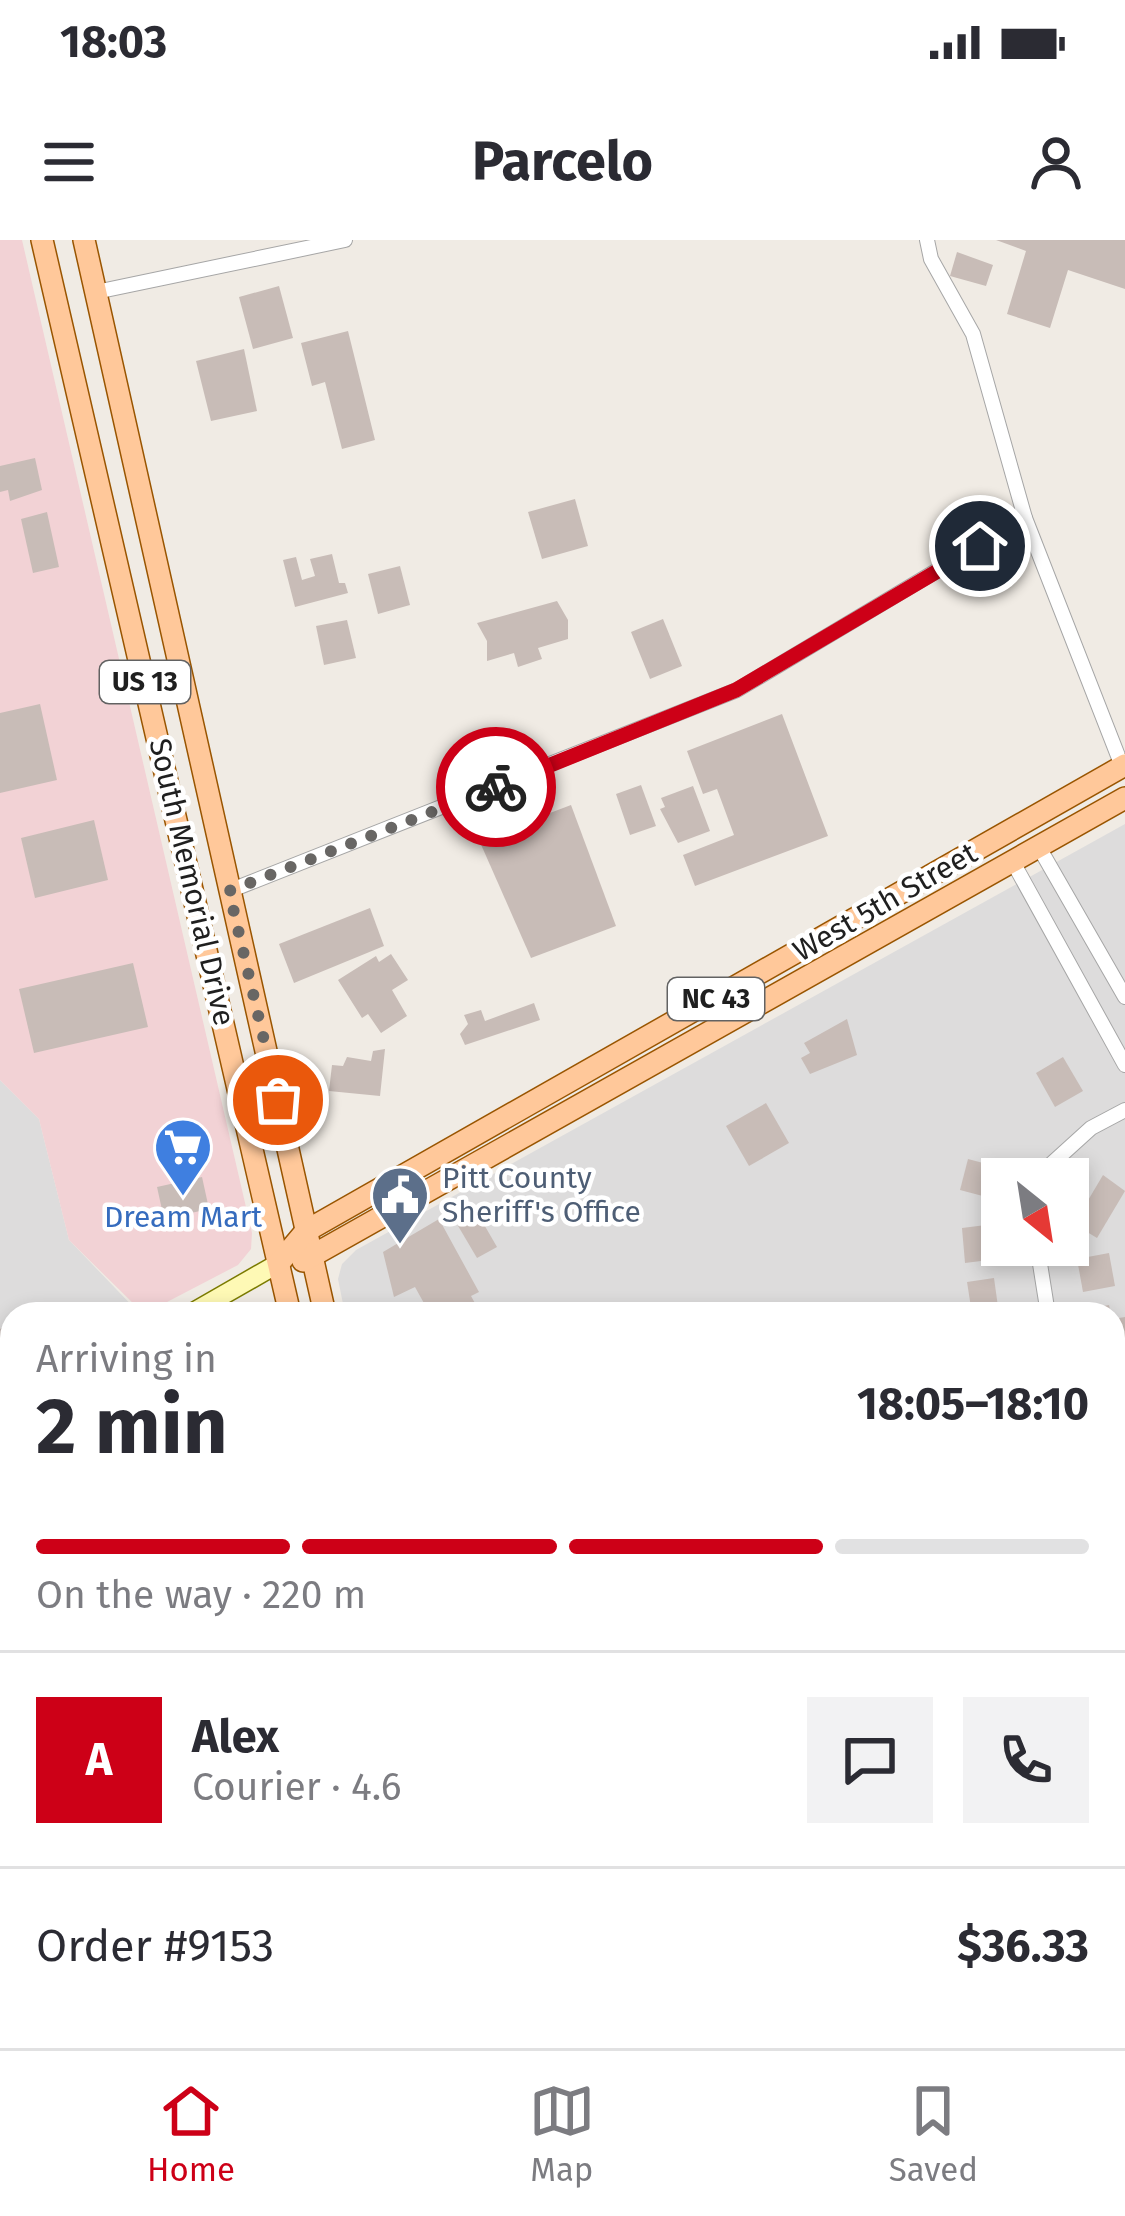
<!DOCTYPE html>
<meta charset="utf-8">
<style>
:root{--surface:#fff;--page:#f2f2f3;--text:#2b2b33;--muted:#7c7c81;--line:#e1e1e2;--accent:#cd0017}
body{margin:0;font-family:"Fira Sans",sans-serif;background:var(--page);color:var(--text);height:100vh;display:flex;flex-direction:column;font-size:45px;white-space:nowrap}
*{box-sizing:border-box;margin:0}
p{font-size:39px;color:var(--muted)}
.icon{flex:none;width:66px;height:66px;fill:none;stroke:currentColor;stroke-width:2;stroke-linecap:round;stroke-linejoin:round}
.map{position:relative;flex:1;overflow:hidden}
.details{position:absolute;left:0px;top:1062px;width:1125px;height:747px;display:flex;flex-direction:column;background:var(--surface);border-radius:36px 36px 0 0;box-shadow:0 6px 18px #0003}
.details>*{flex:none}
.needle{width:78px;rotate:150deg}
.buttons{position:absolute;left:981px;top:918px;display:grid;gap:24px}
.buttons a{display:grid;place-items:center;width:108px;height:108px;border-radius:0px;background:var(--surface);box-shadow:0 6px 18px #0003;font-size:60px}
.pin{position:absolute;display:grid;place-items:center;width:102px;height:102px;color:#fff;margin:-51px;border:6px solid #fff;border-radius:50%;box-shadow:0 3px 12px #0007}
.courier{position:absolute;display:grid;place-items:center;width:120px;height:120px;margin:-60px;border:9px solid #cd0017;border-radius:50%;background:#fff;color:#222;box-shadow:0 3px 15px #0007}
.headline em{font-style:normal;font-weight:700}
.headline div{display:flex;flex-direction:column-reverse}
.headline{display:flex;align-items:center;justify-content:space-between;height:204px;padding:0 36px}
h1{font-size:78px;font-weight:700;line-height:90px}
.bar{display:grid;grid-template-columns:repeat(4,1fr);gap:18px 12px;align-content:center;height:144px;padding:0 36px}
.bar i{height:15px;border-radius:9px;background:var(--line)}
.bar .on{background:var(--accent)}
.bar p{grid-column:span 4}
.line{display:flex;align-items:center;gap:30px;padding:0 36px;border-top:3px solid var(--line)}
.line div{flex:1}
.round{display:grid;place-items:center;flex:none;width:126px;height:126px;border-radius:0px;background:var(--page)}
.status{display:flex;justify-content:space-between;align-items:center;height:84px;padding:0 60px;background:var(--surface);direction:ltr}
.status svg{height:33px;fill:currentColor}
header{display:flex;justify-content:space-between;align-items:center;height:156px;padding:0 36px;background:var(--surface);font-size:54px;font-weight:700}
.tab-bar{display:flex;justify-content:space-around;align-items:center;height:168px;border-top:3px solid var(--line);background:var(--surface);font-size:33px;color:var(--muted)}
.tab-bar a{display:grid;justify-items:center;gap:6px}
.tab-bar .on{color:var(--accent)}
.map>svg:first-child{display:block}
.residential{fill:#dddcdc;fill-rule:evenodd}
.commercial{fill:#f2d2d5}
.park{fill:#c1fdbe}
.building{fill:#c8bcb7}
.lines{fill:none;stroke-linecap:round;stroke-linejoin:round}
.minor-casing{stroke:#a6a6a6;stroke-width:16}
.secondary-casing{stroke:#7b7b00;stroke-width:21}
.primary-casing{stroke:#950;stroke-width:24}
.minor{stroke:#fff;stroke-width:14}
.secondary{stroke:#fef9b5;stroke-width:18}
.primary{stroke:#ffc89a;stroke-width:21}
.done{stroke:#686664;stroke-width:12;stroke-dasharray:0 21.6}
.route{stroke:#cd0017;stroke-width:15}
.labels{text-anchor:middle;stroke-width:9;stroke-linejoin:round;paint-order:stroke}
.shield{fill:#fff;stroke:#626262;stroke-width:3}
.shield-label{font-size:27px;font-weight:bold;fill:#1f1f1f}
.street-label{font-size:30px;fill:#1f1f1f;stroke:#fff}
.service-label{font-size:30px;fill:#4e5e75;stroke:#fff;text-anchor:start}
.shop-label{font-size:30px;fill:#366cbe;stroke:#fff}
</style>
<div class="status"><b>18:03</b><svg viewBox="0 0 49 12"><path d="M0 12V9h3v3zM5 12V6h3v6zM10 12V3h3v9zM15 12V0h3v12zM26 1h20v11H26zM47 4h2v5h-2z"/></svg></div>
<header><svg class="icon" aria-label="menu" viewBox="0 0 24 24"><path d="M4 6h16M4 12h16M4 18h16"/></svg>Parcelo<svg class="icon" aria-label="person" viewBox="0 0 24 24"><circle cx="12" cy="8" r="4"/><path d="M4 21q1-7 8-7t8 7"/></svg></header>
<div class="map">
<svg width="1125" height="1808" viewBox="0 0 1125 1808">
<rect width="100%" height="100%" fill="#f0ebe4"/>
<g class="residential">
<path d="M1125,584V1808H525L523,1797H1113V1074H345L338,1039L342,1024L356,1010ZM1002,939H1068V1005H1002Z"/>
<polygon points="0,840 39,879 69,1000 140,1074 12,1074 12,1151 0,1158"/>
<polygon points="12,1198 12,1797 428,1797 431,1808 0,1808 0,1205"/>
</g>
<polygon class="commercial" points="0,0 22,0 252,993 251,1009 238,1025 144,1074 69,1000 39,879 0,840"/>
<polygon class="park" points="12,1198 12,1777 3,1780 0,1205"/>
<g class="building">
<polygon points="996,0 1125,0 1125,49 1068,30 1050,88 1007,74 1026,11"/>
<polygon points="957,12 993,25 986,46 950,36"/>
<polygon points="279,46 293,98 253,109 239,57"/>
<polygon points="348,91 375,200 342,209 325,142 312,146 301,103"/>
<polygon points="244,109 257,171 211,181 196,121"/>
<polygon points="35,218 42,250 10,261 8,250 0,252 0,226"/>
<polygon points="575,259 588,306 542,319 528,272"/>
<polygon points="47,272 59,327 33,333 21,279"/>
<polygon points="332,314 339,343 345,343 348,353 295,367 283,320 296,317 302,340 315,336 310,319"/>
<polygon points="400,326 410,365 378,374 368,334"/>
<polygon points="557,361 568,380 568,399 538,408 542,419 518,427 514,413 487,421 487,401 477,383"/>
<polygon points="663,379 682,426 650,439 631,392"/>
<polygon points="347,380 356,418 324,425 316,386"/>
<polygon points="40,464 57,540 0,553 0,473"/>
<polygon points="782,474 828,596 695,646 683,615 734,595 717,549 703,554 687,511"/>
<polygon points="641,545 656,586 630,595 616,554"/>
<polygon points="693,546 710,591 678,603 660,569 665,567 661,558"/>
<polygon points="571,565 616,686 531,718 479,600"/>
<polygon points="94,580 108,640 35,658 21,598"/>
<polygon points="370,668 384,706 294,743 279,704"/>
<polygon points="391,714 408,740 392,750 407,776 381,793 368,774 362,778 338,740 376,716 379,722"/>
<polygon points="133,723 148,787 34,813 19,749"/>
<polygon points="534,763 540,780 465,805 460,794 468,784 464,775 481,770 485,781"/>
<polygon points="847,779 857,815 810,834 801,818 810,813 804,803"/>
<polygon points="385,809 380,856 329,851 332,825 343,826 347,817 371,821 373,811"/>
<polygon points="1063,817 1083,851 1055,867 1036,833"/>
<polygon points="766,863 789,903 749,926 726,886"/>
<polygon points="968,919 1002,928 994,959 960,950"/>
<polygon points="1103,935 1125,951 1097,998 1074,984"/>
<polygon points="202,937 209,969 164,979 157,947"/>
<polygon points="471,962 497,1007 477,1018 451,974"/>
<polygon points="439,979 479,1052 471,1056 476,1065 465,1070 461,1063 430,1074 415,1047 394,1057 383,1012"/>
<polygon points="994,984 997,1019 965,1023 962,988"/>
<polygon points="1109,1013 1115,1046 1083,1052 1077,1019"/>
<polygon points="994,1038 999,1074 972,1074 967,1042"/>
<polygon points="1109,1065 1111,1074 1089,1074 1088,1069"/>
<polygon points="1125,1077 1125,1099 1113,1101 1113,1079"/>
<polygon points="9,1084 12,1120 1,1125 0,1089"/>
<polygon points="1125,1228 1125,1283 1116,1284 1113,1230"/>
<polygon points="12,1567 12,1699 0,1672 0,1573"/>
<polygon points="1113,1779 1123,1808 1095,1808 1092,1797 1113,1797"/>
<polygon points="116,1797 137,1797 143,1808 122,1808"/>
</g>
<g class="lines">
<defs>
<g id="minor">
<polyline points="927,0 931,19 973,94 1025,278 1122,526"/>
<polyline points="96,52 345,0"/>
<polyline points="1040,609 1125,757"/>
<polyline points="1014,624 1125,825"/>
<polyline points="229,651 737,450 1025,278"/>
<polyline points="1046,939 1048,927 1091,888 1125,870"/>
<polyline points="1037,1005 1048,1074"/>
<polyline points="1113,1190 1125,1188"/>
<polyline points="1113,1381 1125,1379"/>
<polyline points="1113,1491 1125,1554"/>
<polyline points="1113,1587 1125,1595"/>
<polyline points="0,1802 12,1797"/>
<polyline points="584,1808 609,1797"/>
</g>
<g id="secondary">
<polyline points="190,1074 279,1023"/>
<polyline points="0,1183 12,1176"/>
</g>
<g id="primary">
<polyline points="42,0 290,1074"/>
<polyline points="84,0 325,1074"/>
<polyline points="303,1021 1125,558"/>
<polyline points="279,1023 306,991 1125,525"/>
<polyline points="451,1797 454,1808"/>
<polyline points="489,1797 492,1808"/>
</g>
</defs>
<use href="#minor" class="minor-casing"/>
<use href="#secondary" class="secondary-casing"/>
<use href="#primary" class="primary-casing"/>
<use href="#minor" class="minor"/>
<use href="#secondary" class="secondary"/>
<use href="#primary" class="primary"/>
</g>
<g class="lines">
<polyline class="done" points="278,860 229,651 496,547"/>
<polyline class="route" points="496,547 736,450 980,306"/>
</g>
<defs>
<symbol id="supermarket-pin" viewBox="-11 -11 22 30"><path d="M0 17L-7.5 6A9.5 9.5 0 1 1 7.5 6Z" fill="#3f7fe0" stroke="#fff"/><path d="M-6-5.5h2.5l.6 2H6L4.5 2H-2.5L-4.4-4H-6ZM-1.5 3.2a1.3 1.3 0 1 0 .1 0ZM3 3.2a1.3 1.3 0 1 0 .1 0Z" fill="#fff"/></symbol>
<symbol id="civic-pin" viewBox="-11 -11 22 30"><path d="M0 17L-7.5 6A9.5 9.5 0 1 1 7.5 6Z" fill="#5c6f8a" stroke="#fff"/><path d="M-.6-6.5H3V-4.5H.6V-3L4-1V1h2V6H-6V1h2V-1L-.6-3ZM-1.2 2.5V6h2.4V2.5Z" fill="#fff"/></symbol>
</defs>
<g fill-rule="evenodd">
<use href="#supermarket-pin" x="150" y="874" width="66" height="90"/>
<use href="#civic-pin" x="367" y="922" width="66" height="90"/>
</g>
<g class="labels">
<g class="shield">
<rect x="100" y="421" width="90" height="42" rx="9"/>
<rect x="668" y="738" width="96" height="42" rx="9"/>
</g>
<g class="shield-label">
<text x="145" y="451">US 13</text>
<text x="716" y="768">NC 43</text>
</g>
<g class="street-label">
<text transform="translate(192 642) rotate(77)" y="10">South Memorial Drive</text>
<text transform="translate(885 662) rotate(-30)" y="10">West 5th Street</text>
</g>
<g class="service-label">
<text x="442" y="948">Pitt County<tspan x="442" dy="34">Sheriff's Office</tspan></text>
</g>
<g class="shop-label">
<text x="183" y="987">Dream Mart</text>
</g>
</g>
</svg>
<div class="buttons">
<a><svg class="needle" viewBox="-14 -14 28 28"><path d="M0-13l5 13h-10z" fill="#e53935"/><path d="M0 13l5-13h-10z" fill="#7c7c81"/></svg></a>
</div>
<div class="pin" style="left:278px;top:860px;background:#ea580c"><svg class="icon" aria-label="bag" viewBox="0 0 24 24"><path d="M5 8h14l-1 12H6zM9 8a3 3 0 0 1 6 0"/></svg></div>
<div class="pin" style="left:980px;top:306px;background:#1f2937"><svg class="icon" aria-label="home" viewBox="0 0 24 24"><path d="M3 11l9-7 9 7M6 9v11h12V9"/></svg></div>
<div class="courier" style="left:496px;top:547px"><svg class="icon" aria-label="bike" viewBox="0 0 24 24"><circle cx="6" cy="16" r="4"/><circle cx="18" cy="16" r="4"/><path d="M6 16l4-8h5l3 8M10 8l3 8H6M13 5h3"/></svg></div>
<section class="details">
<div class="headline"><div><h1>2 min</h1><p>Arriving in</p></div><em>18:05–18:10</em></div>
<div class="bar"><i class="on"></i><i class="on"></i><i class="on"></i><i></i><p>On the way · 220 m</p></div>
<div class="line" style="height:216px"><b class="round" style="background:var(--accent);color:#fff">A</b><div><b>Alex</b><p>Courier · 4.6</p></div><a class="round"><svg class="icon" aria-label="chat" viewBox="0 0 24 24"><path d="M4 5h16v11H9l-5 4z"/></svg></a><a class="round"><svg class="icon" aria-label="phone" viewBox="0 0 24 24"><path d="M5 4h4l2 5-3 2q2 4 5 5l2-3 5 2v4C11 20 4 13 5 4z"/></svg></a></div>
<div class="line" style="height:156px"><div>Order #9153</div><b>$36.33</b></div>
</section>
</div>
<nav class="tab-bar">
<a class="on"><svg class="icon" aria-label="home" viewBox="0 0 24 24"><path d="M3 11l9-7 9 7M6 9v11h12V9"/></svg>Home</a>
<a><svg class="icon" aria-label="map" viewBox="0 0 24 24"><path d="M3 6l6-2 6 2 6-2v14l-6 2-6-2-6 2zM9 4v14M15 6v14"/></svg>Map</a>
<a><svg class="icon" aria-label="saved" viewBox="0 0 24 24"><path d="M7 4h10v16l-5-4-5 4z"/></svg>Saved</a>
</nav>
